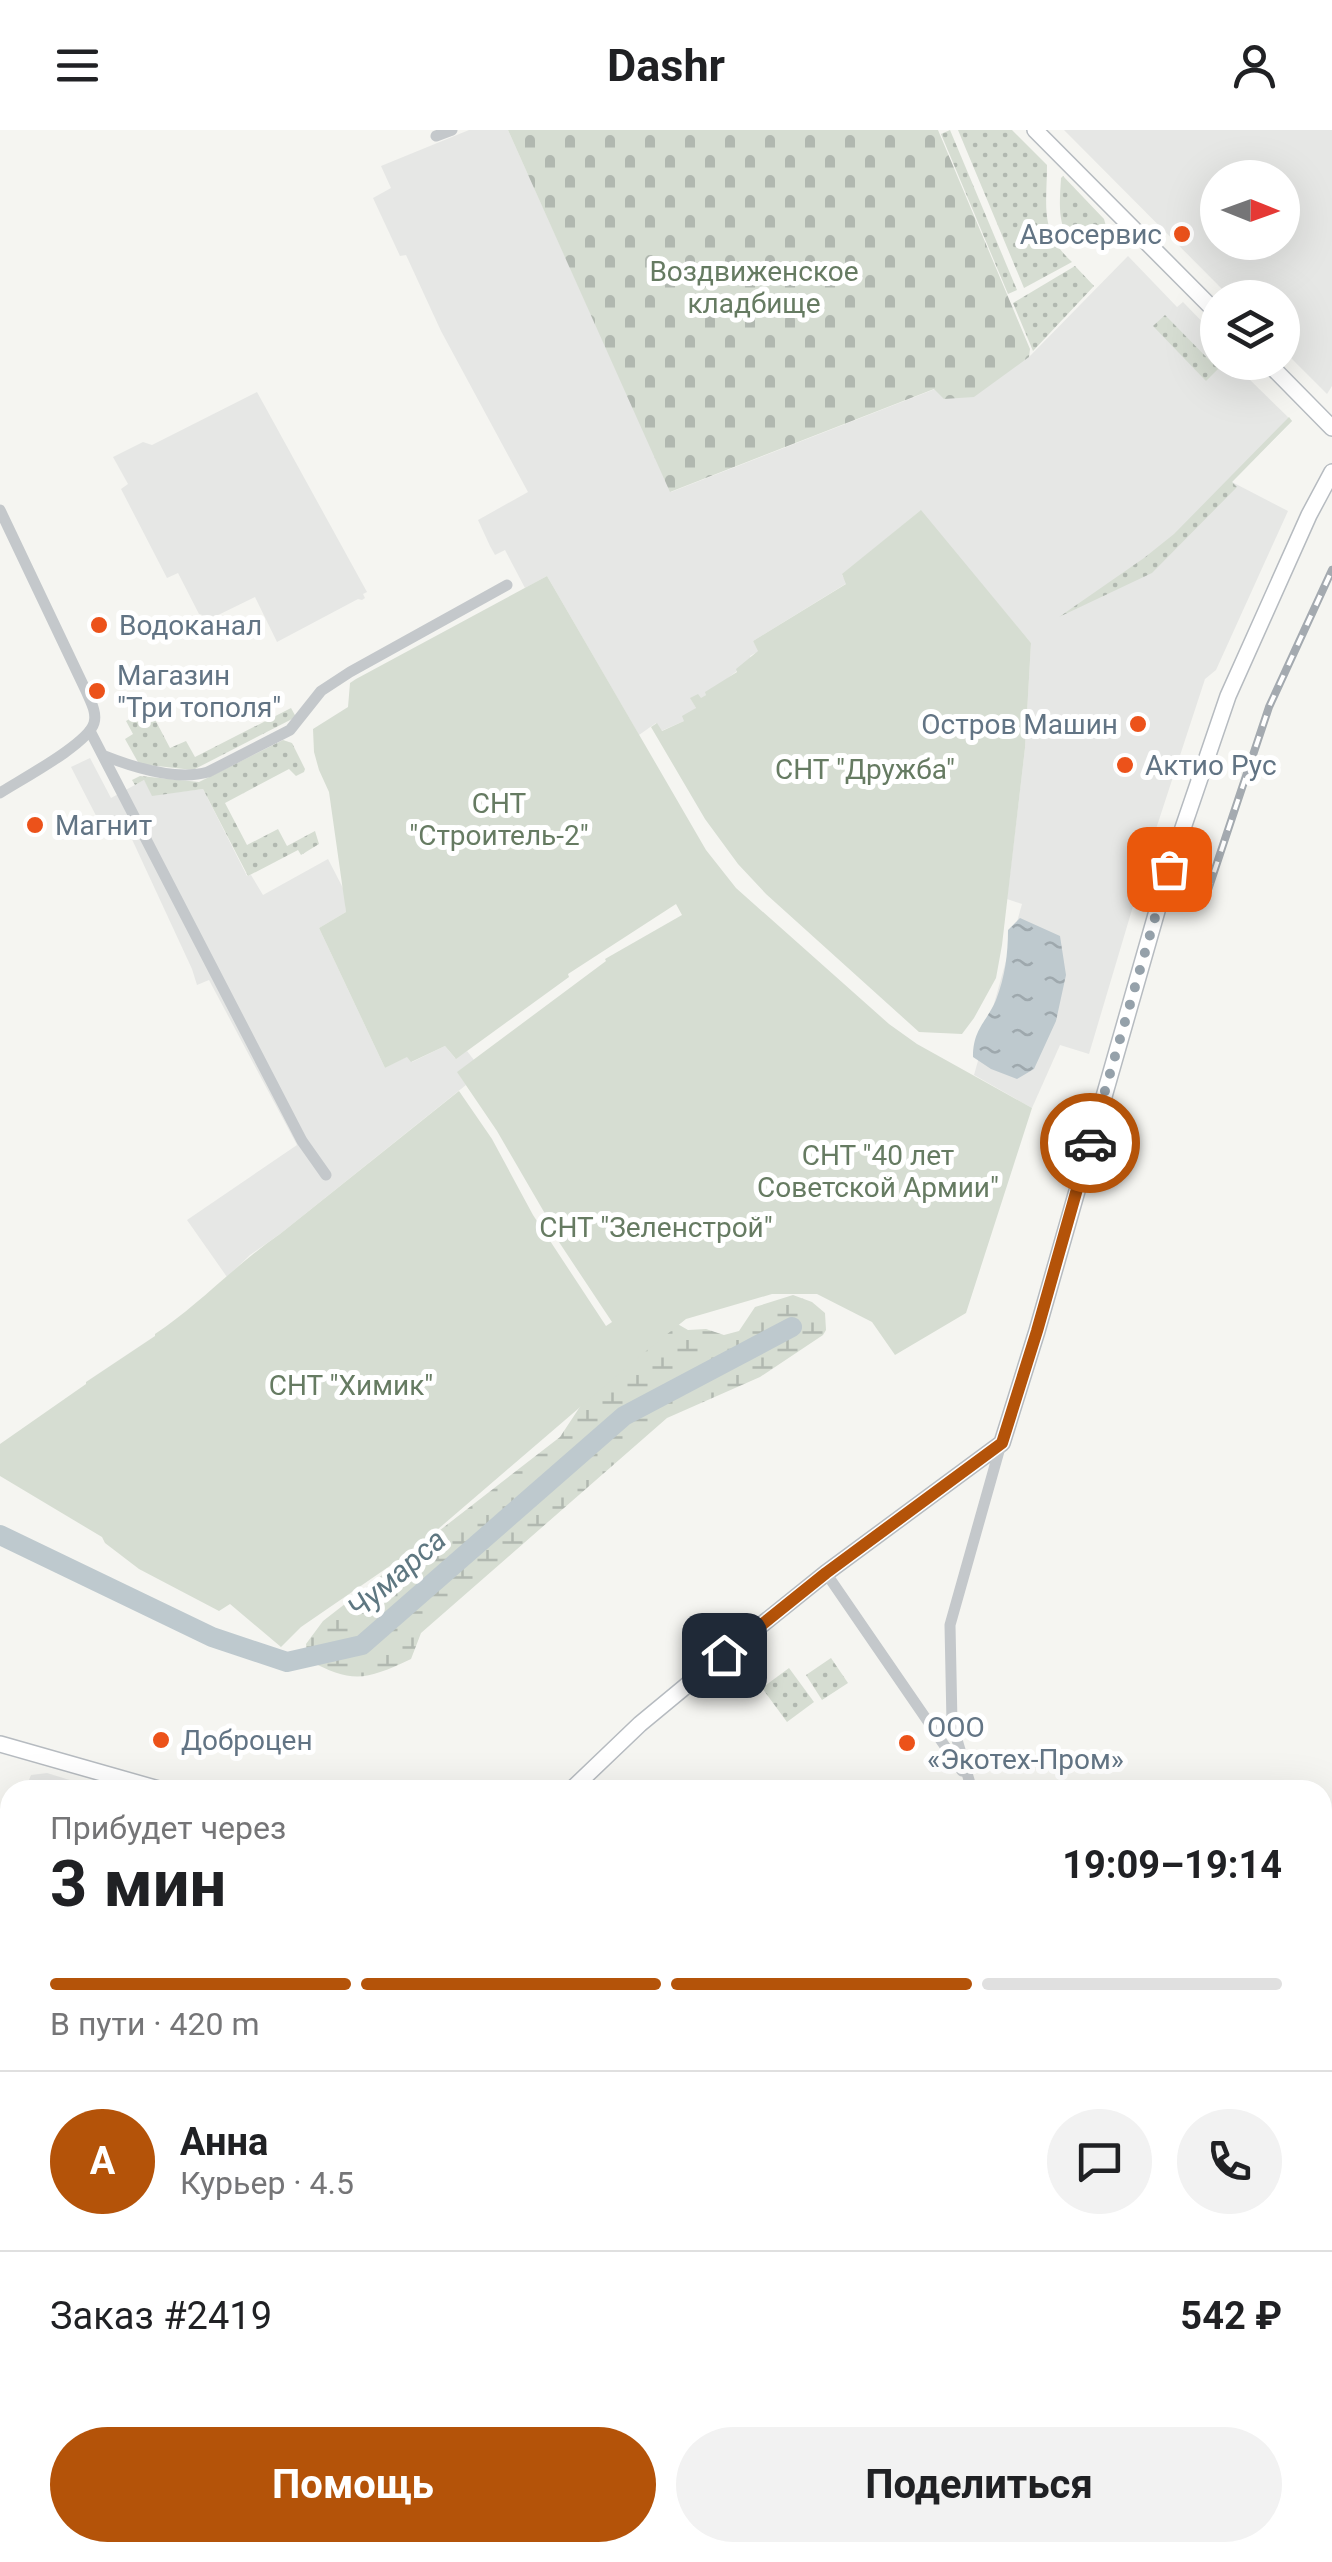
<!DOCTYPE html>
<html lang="ru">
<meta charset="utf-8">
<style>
:root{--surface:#fff;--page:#f2f2f2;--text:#202124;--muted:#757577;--line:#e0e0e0;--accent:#b45309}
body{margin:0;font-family:Roboto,sans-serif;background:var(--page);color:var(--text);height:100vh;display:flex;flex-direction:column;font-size:38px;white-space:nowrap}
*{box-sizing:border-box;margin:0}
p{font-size:32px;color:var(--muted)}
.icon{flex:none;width:55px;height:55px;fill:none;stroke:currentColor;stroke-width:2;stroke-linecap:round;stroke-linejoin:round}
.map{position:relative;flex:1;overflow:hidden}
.side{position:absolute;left:0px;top:1650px;width:1332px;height:782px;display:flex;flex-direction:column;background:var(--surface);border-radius:30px 30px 0 0;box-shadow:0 10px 40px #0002}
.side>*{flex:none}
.needle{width:65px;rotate:91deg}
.fabs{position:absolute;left:1200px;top:30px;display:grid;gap:20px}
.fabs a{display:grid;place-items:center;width:100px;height:100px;border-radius:50%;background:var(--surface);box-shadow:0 10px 40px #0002;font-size:50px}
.pin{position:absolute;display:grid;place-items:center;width:85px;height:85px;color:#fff;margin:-42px;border-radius:20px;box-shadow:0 5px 15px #0006}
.courier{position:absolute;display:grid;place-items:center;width:100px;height:100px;margin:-50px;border:8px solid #b45309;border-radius:50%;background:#fff;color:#222;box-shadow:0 2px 12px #0007}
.overview em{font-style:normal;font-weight:700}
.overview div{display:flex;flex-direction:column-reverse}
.overview{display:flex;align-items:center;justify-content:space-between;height:170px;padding:0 50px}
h1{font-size:65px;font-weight:700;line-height:75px}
.bar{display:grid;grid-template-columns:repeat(4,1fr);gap:15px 10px;align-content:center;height:120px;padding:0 50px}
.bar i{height:12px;border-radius:8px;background:var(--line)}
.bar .on{background:var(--accent)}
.bar p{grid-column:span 4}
.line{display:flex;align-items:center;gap:25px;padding:0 50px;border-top:2px solid var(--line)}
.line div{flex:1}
.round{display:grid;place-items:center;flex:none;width:105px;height:105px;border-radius:52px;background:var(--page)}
.primary-button{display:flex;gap:20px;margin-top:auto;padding:20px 50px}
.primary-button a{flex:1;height:115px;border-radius:60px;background:var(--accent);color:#fff;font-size:40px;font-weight:700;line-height:115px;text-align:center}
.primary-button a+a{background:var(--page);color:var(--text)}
header{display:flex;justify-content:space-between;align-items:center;height:130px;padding:0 50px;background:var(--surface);font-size:45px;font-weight:700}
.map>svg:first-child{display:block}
.built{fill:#e6e7e5;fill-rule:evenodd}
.grass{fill:url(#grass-dots)}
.forest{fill:url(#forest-firs)}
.wetland{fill:url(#wetland-marsh)}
.cemetery{fill:url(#cemetery-stones)}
.green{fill:#d6ddd2}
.water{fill:url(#water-ripples)}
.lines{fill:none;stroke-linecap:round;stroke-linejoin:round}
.river{stroke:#bec9ce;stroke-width:20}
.secondary-casing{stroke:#b6bbc0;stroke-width:18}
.street{stroke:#c4c8cb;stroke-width:11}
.secondary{stroke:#fff;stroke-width:15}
.rail-casing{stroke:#a4aab0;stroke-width:8}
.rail{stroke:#fff;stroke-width:4;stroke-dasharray:11;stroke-linecap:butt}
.done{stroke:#95a1aa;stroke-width:10;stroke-dasharray:0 18}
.route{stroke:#b45309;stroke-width:12}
.poi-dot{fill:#ec521a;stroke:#fff;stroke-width:4}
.labels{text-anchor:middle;stroke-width:10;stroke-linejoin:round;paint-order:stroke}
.poi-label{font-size:28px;fill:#627484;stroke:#fff;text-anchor:start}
.park-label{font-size:28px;fill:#667b62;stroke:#fff}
.water-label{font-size:30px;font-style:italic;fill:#5e7781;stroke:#fff}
</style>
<header><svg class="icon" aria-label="menu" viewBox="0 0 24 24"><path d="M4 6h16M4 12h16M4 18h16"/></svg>Dashr<svg class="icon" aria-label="person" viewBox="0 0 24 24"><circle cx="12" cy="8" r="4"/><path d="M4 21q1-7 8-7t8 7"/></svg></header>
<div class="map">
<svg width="1332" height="2432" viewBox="0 0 1332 2432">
<defs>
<pattern id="grass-dots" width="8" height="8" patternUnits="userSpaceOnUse" patternTransform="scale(2.5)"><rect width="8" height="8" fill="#d6ddd2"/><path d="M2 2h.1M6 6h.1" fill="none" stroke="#b1b8b0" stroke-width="1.8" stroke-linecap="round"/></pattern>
<pattern id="forest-firs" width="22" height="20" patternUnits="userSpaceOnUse" patternTransform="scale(2.5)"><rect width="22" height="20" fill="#d6ddd2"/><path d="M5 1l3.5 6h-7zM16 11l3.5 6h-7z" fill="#b1b8b0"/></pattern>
<pattern id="wetland-marsh" width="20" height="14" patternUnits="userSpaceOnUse" patternTransform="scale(2.5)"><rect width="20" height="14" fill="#d6ddd2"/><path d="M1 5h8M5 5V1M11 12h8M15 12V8" fill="none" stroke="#b1b8b0"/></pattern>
<pattern id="cemetery-stones" width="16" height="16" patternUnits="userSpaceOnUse" patternTransform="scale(2.5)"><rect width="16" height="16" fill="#d6ddd2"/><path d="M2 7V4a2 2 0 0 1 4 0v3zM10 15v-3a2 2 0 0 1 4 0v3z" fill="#b1b8b0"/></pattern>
<pattern id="water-ripples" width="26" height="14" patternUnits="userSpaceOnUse" patternTransform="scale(2.5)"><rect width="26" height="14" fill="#bec9ce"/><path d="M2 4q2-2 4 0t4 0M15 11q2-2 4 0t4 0" fill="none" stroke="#9ea8ad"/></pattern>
</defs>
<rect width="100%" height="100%" fill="#f5f5f1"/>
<g class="built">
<polygon points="469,0 508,0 671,362 935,259 1029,227 1128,126 1177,177 1183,172 1217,207 1218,232 1244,233 1246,235 1243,238 1246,241 1244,244 1292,291 1232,352 1288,381 1216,540 1205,549 1156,699 1089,924 1060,915 1032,978 974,945 1022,774 1007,769 1025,618 1031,513 920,381 842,445 847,453 753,511 759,521 750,526 751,529 737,541 706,565 701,569 691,569 696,578 684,591 661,601 656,593 639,605 547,446 525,458 505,420 495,425 490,416 478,390 528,362 441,201 406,125 400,126 373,68 391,58 381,36"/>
<path d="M1064,0H1332V256L1327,264L1283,220L1282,168L1230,167ZM1218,48H1282V112H1218Z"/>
<polygon points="257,262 367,462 363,464 365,468 362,470 358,469 277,512 255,467 212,488 199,484 178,443 167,448 121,359 128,354 113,327 143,312 152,315"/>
<polygon points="90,628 111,668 144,650 153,665 203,659 247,746 251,745 263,765 328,729 344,760 346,782 319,798 385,938 408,926 412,932 445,916 455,928 467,921 474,930 458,942 466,955 280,1104 250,1125 227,1147 187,1090 297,1015 209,850 197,855 192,839 130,705 121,709 117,704 108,709 71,637"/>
<polygon points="47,1643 102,1660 25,1660 31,1645"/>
<polygon points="10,1699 10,2041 0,2050 0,1782 8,1778 0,1759 0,1703 7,1706"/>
<polygon points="1332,2101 1332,2432 1012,2432 1022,2422 1322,2422 1322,2111"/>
</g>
<g class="grass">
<polygon points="950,0 1017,160 1008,164 941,4"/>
<path d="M958,0H1012L1047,35C1047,75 1039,102 1072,132L1024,158Z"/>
<path d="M1063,46L1104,89L1107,100L1099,113H1074C1056,99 1060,69 1061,48Z"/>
<polygon points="1075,136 1094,156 1033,221 1013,173"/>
<polygon points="1165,185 1218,239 1206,251 1153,196"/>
<polygon points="1289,287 1292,291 1291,292 1232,352 1237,357 1152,443 1059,487 1144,428 1174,404"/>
<polygon points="149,578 170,618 186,611 195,627 291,578 296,587 193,640 139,634 125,609 133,604 126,591"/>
<polygon points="283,610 292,613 305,639 304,642 296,646 289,639 225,673 247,715 278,699 287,716 315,701 319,714 301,725 298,720 248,746 203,659 152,666 144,650 135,655 132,650 140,646 199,652"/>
<polygon points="831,1528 848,1553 822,1570 806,1545"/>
<polygon points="789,1538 814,1572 787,1592 762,1558"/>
<polygon points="1332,2279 1332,2371 1323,2380 1323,2288"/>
<polygon points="1022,2422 1169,2422 1169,2423 1160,2432 1012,2432"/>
</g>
<polygon class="forest" points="837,2423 905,2423 913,2432 825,2432"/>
<path class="wetland" d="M793,1165L812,1172L825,1183L826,1200L823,1205L760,1247L667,1288L421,1503L411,1529C366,1550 353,1554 308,1530L306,1514L323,1491L560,1307L630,1201L662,1185L688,1200L706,1199L724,1205L739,1201L755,1177Z"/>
<polygon class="cemetery" points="508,0 938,0 1030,219 1029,227 974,267 944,269 934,259 670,362"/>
<g class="green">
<polygon points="921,380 1031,513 1025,618 1002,815 996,848 974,888 962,904 919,902 766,764 738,734 705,689 651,597 657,593 662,601 684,591 682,586 696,578 690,568 698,564 701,568 706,565 705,562 737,542 736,539 758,521 753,511 846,454 842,444"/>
<path d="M547,446L706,720L736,758L889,894L917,914L1032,978L966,1183L895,1225L872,1192L817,1164H772L686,1189L635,1230L416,1418L301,1497L281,1517L230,1474L219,1481L139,1439L105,1413L102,1407L0,1346V1314L86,1254V1252L155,1206V1204C200,1174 235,1135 280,1104L459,961L492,1009L533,1085L606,1196L612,1192L553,1103L551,1094L497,1001L457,942L606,831L605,829L682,785L676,774L568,844L569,847L456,929L445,916L411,932L407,927L385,938L319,798L346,782L329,662L319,640L314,622L313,599L348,577L350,553L356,549Z"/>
<polygon points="62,2423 643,2423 643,2432 69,2432"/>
</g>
<g class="water">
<path d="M1020,788L1060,806L1066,845L1056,891L1034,939L1017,949L991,939L973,927C973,899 986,893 996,870C1005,847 1008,824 1008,800Z"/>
<polygon points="643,2423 732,2423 734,2432 643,2432"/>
</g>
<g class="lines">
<polyline class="river" points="0,1405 212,1507 287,1532 362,1515 624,1286 792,1197"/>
<defs>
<g id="secondary">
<polyline points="1035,0 1218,184"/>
<polyline points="1267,232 1332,298"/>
<polyline points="0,1614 162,1660"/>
<polyline points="571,1660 640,1594 698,1546 826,1443 1002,1313 1037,1201 1169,739 1228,566 1309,385 1332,342"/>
</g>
</defs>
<use href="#secondary" class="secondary-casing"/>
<g class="street">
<polyline points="436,6 452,0"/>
<path d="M0,380L87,563C91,572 97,583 94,593C88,614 20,650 0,663"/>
<polyline points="90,601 302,1011 326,1045"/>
<path d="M105,626C133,637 177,651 208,642L290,600L321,561L350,542L507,455"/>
<polyline points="826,1443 962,1641"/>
<polyline points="972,1660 952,1593 950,1495 1001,1314"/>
<polyline points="0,2341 10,2366"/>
<polyline points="32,2422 36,2432"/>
<polyline points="280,2432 307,2422"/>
</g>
<use href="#secondary" class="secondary"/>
<defs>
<polyline id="rail" points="1207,763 1269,577 1332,440"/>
</defs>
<use href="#rail" class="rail-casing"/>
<use href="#rail" class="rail"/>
</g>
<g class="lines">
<polyline class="done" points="1090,1013 1169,739"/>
<polyline class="route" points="724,1525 826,1443 1002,1313 1037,1201 1090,1013"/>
</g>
<g class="poi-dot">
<circle cx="1182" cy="104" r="10"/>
<circle cx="99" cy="495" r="10"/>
<circle cx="97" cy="561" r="10"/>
<circle cx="1138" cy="594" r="10"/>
<circle cx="1125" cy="635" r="10"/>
<circle cx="35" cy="695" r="10"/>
<circle cx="161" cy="1610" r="10"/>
<circle cx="907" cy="1613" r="10"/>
</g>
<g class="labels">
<g class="poi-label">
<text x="1162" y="114" text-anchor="end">Авосервис</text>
<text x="119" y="505">Водоканал</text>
<text x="117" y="555">Магазин<tspan x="117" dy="32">"Три тополя"</tspan></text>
<text x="1118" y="604" text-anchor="end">Остров Машин</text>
<text x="1145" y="645">Актио Рус</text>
<text x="55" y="705">Магнит</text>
<text x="927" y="1607">ООО<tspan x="927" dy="32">«Экотех-Пром»</tspan></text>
<text x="181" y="1620">Доброцен</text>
</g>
<g class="park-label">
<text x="754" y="151">Воздвиженское<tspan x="754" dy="32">кладбище</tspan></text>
<text x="865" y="649">СНТ "Дружба"</text>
<text x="499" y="683">СНТ<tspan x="499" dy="32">"Строитель-2"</tspan></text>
<text x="878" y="1035">СНТ "40 лет<tspan x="878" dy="32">Советской Армии"</tspan></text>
<text x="656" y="1107">СНТ "Зеленстрой"</text>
<text x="351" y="1265">СНТ "Химик"</text>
</g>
<g class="water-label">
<text transform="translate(397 1444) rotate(-41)" y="10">Чумарса</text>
</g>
</g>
</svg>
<div class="fabs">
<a><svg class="needle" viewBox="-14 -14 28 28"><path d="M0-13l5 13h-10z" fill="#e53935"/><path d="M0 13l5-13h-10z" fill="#757577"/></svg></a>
<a><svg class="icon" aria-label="layers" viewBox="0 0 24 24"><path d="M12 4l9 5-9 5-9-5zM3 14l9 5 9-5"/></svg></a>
</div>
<div class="pin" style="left:1169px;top:739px;background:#ea580c"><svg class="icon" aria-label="bag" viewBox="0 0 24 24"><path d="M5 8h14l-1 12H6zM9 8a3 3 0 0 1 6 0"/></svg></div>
<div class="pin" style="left:724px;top:1525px;background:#1f2937"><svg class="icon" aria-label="home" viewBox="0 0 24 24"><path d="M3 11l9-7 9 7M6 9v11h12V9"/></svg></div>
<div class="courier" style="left:1090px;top:1013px"><svg class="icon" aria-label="car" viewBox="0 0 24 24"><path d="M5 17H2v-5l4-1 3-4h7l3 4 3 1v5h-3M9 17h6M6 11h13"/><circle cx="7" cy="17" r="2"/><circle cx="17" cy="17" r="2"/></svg></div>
<section class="side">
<div class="overview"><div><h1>3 мин</h1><p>Прибудет через</p></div><em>19:09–19:14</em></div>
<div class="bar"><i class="on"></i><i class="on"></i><i class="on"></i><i></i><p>В пути · 420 m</p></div>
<div class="line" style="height:180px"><b class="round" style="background:var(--accent);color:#fff">А</b><div><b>Анна</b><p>Курьер · 4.5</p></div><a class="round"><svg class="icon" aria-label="chat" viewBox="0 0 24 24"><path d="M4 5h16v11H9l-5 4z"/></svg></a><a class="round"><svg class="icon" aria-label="phone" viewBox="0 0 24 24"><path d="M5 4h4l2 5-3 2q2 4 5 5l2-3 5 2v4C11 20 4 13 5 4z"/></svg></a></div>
<div class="line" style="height:130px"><div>Заказ #2419</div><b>542 ₽</b></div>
<div class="primary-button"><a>Помощь</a><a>Поделиться</a></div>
</section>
</div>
